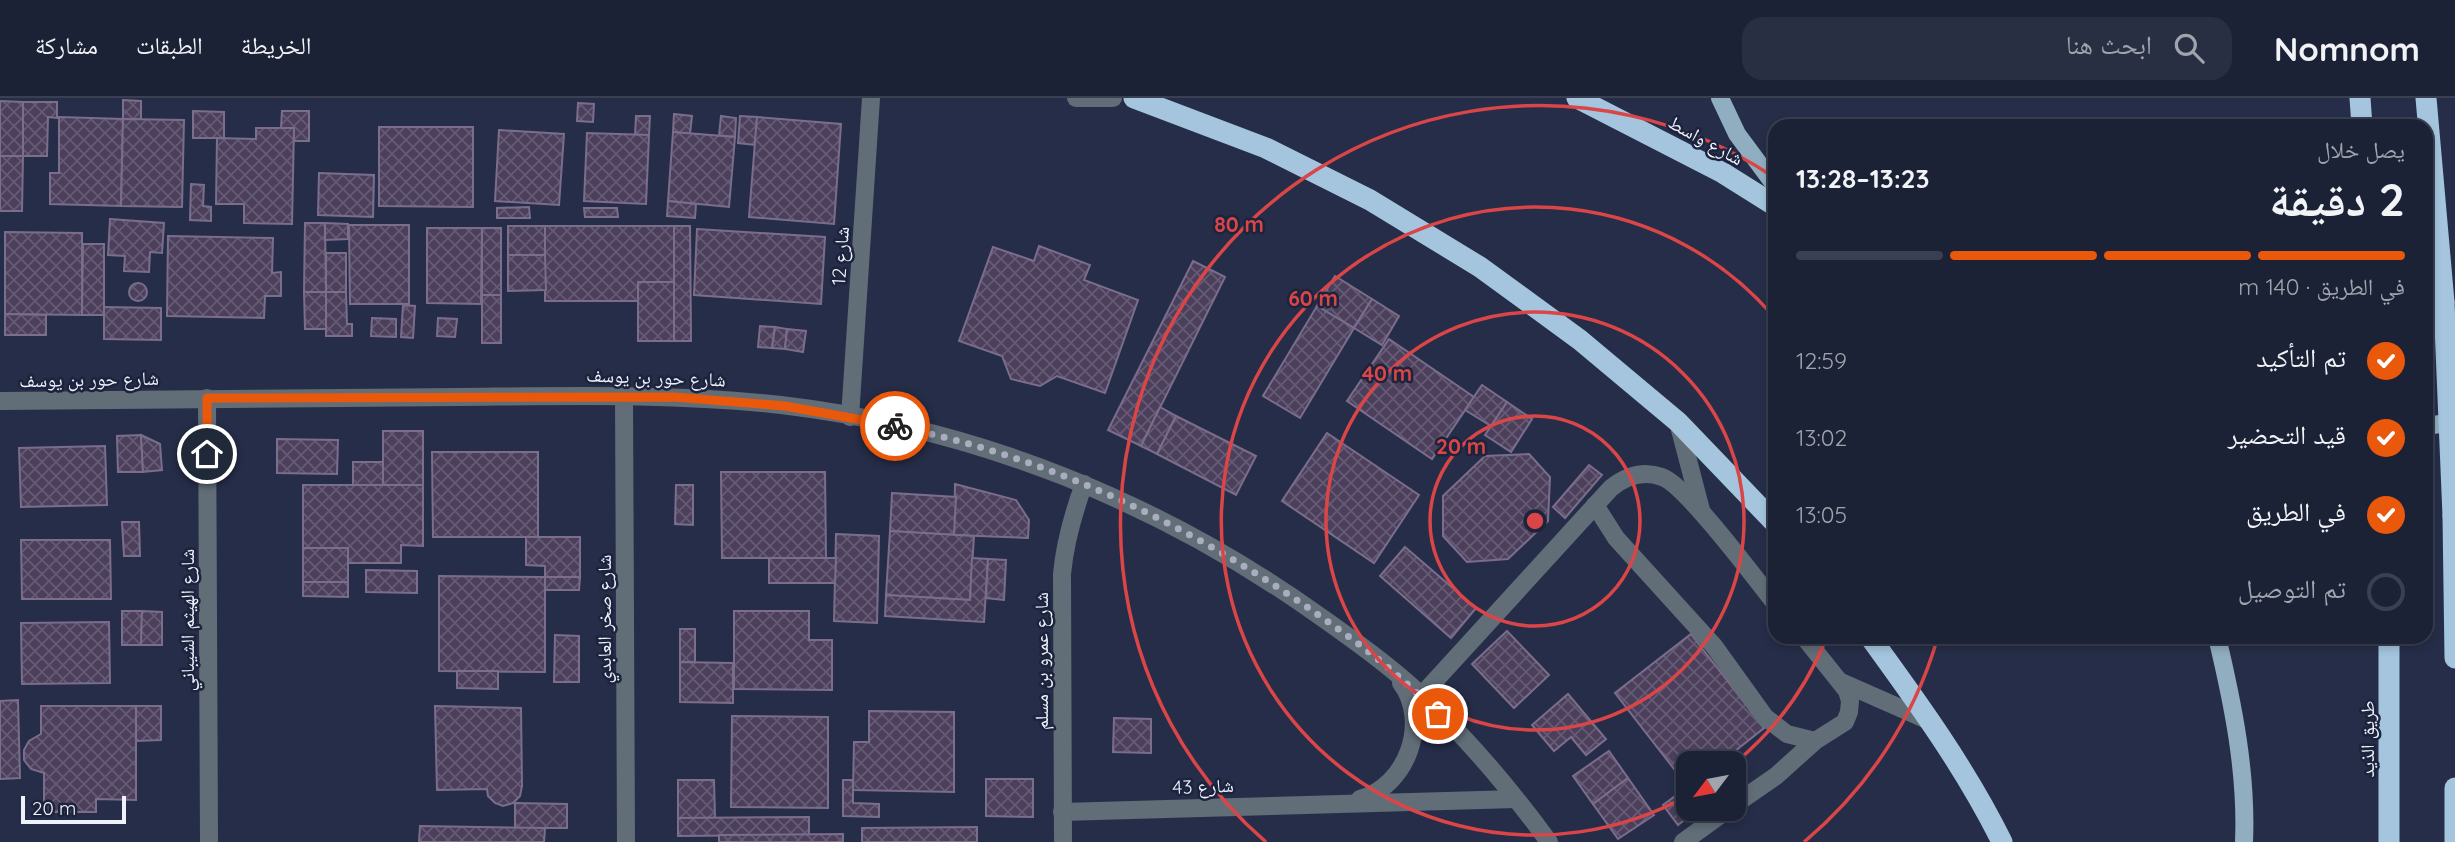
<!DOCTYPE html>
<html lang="ar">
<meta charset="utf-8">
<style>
:root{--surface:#1c2236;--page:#292f42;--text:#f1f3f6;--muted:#a0a4ad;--line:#3a3f51;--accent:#ea580c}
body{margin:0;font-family:Quicksand,"Noto Naskh Arabic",sans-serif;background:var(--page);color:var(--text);direction:rtl;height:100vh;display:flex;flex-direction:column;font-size:26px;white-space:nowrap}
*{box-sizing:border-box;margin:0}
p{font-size:23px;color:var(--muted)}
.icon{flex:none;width:38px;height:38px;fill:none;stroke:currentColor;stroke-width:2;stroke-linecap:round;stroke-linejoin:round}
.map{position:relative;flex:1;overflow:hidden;direction:ltr}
.drawer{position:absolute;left:1768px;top:21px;width:665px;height:525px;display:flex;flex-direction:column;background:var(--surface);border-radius:21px;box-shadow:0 4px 10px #0003,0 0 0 2px var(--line);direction:rtl}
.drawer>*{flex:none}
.needle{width:46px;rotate:238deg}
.fabs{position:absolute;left:1676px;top:653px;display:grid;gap:14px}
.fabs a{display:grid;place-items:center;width:70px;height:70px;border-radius:14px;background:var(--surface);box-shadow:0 4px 10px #0003,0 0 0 2px var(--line);font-size:35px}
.scale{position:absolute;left:21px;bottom:18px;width:105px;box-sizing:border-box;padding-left:7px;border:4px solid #eff2fd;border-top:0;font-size:19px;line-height:24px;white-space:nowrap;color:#eff2fd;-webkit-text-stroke:5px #1c233d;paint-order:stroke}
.pin{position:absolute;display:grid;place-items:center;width:60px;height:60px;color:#fff;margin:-30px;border:4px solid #fff;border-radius:50%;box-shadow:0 2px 7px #0007}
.courier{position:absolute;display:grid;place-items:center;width:70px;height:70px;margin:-35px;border:5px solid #ea580c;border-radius:50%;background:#fff;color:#222;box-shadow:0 2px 9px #0007}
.head em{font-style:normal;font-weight:700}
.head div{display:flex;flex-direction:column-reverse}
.head{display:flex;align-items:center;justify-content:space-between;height:119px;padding:0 28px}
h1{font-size:46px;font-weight:700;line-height:52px}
.bar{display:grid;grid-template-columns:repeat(4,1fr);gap:10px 7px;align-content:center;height:84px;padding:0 28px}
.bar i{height:9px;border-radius:5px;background:var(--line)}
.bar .on{background:var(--accent)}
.bar p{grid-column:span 4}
ol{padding:0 28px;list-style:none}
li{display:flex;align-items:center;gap:21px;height:77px}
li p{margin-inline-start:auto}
li .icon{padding:7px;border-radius:50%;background:var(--accent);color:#fff;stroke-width:4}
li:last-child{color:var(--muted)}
li i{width:38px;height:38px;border:4px solid var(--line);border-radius:50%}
header{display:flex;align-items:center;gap:42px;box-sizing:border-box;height:98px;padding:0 35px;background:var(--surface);border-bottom:2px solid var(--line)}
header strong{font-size:33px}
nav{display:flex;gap:38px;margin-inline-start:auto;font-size:24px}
.search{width:490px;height:63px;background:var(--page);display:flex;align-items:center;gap:18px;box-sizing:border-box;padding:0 24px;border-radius:21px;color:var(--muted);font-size:26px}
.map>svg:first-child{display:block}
.building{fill:url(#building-cross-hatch);stroke:#7b6d8c;stroke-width:2}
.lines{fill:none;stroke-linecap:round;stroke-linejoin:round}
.minor{stroke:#616e78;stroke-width:18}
.major{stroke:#91adc0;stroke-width:18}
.highway{stroke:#a4c5dd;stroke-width:21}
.highway-bridge{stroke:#a4c5dd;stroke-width:21}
.done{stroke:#a9adbe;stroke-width:7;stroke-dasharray:0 12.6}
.route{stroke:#ea580c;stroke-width:9}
.ring{fill:none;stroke:#da4648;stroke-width:3.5}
.labels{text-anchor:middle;stroke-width:5;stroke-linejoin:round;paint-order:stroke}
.street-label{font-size:19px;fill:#eff2fd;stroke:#1c233d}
.centre{fill:#da4648;stroke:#1c233d;stroke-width:3.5}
.ring-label{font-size:21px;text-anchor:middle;font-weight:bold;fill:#da4648;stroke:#1c233d;stroke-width:5;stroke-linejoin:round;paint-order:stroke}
</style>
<header>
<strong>Nomnom</strong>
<div class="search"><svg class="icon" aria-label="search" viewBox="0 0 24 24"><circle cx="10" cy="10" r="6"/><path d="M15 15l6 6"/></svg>ابحث هنا</div>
<nav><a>الخريطة</a><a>الطبقات</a><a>مشاركة</a></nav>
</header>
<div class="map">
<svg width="2455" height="744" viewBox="0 0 2455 744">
<defs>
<pattern id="building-cross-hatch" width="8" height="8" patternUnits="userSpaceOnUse" patternTransform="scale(1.75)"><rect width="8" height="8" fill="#4b3f5b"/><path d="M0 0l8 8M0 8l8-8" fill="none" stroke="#655b73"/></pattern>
</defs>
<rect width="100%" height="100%" fill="#262d48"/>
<g class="building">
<polygon points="123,2 141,3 141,21 123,21"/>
<polygon points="0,3 23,4 23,58 0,58"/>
<polygon points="23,4 57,4 57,20 48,19 47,58 23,58"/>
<polygon points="578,5 594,6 593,24 577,23"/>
<polygon points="193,13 224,14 224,40 193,40"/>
<polygon points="282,13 309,13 309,43 294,43 294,30 281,30"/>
<polygon points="674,16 692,18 690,36 673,34"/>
<polygon points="636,18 650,18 649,37 635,37"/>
<polygon points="721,18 736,20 735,39 719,38"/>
<polygon points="740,18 757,19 755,47 738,45"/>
<polygon points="59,19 123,21 121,108 50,106 50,75 59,75"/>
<polygon points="757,19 841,26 834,126 749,119"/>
<polygon points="123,21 184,22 182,109 121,108"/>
<polygon points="379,29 473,29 473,109 379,108"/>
<polygon points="256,30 294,30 292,126 244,125 244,106 216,106 217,40 256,41"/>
<polygon points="499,32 564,36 559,107 495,103"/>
<polygon points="673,34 735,39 729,109 668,103"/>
<polygon points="587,35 649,37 646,106 584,103"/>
<polygon points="0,58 23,58 22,113 0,113"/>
<polygon points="319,75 374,77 373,119 318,117"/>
<polygon points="191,86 204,87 203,108 211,109 211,123 190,122"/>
<polygon points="668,103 696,106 695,120 667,118"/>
<polygon points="529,109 530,120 497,120 497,110"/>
<polygon points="584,110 617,110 618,119 585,119"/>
<polygon points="110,121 164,125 162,155 150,154 149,174 124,173 125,158 108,157"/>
<polygon points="305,125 325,125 326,194 304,194"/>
<polygon points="325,125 348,126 348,141 325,142"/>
<polygon points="349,127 409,127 409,206 350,206"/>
<rect x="508" y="128" width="37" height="29"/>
<polygon points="545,128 674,128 674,184 638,184 638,203 545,203"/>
<polygon points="674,128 690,128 691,243 674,243"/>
<polygon points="427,130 482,130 481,206 427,205"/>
<rect x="482" y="130" width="19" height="67"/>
<polygon points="697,131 825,139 821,206 694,197"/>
<polygon points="5,134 82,135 82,217 5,216"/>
<polygon points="168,138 273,140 272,175 281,174 281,198 265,198 264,220 167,218"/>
<polygon points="83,146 104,146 104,217 82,217"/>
<polygon points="1039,148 1090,167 1084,182 1138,202 1105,295 1057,278 1040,288 1011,281 1002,258 959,243 993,149 1034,163"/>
<rect x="326" y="155" width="20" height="39"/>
<polygon points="508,157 545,157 546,192 508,193"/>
<polygon points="1193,163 1225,179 1141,348 1108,332"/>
<polygon points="1335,178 1372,201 1354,230 1317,208"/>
<rect x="638" y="184" width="36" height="59"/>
<circle cx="138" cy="194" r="9"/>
<polygon points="304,194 326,194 326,231 305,231"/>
<polygon points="326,194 346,194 347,226 352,226 352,238 326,238"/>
<rect x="482" y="197" width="19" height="48"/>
<polygon points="1372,201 1399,218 1382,247 1354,230"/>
<polygon points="403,207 415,208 413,240 401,239"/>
<polygon points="1317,208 1354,230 1300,320 1263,298"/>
<polygon points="104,209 161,210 161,242 104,241"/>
<polygon points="5,216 46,217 46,237 5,237"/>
<polygon points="372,220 396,221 396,239 371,238"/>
<polygon points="438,220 457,221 455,239 437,238"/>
<polygon points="760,228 775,229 772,250 758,249"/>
<polygon points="775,229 787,231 785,251 772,250"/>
<polygon points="787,231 806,233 803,254 785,251"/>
<polygon points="1389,241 1474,299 1432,361 1347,303"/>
<polygon points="1482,287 1507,304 1491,328 1465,312"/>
<polygon points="1507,304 1532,321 1511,354 1485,337"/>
<polygon points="1160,309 1176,318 1157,356 1141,348"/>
<polygon points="1176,318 1256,358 1236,397 1157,356"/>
<rect x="383" y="333" width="40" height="54"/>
<polygon points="1327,335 1419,397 1374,465 1282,403"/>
<polygon points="141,337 143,374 118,374 117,338"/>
<polygon points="141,337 160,346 162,372 143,374"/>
<polygon points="277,341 338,342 337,376 277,375"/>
<polygon points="105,348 107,407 21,409 19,350"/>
<polygon points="432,354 538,354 538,439 433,439"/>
<polygon points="1529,356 1550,379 1548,423 1508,461 1467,464 1443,438 1443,398 1485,358"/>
<rect x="353" y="364" width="30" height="23"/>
<polygon points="1589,367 1602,377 1565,420 1553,409"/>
<polygon points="721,374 825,374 826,460 722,460"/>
<polygon points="955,386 1016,402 1029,422 1028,440 954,437"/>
<polygon points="303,387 423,387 423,448 401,447 401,465 348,465 348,450 303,450"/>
<polygon points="676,387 693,387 693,427 675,426"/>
<polygon points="892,395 956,399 954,437 890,433"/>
<polygon points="122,424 139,424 140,458 124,458"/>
<polygon points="890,433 974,438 970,502 886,497"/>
<polygon points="836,436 879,438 877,525 834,523"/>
<polygon points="526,439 580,439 580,479 545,479 545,468 526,467"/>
<polygon points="21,442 110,442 111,501 22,501"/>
<polygon points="1405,449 1476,510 1451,540 1380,478"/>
<rect x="303" y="450" width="45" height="34"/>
<polygon points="769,460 836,460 835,485 769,485"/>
<polygon points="972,460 988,461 984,524 885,518 886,497 970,502"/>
<polygon points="988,461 1006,462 1004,502 986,500"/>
<polygon points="366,472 417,473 417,495 366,494"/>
<polygon points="439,478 545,479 545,574 439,573"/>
<polygon points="545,479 580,479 579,492 545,492"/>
<polygon points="303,484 348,484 348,499 303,498"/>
<polygon points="122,513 142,513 141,547 122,547"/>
<polygon points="142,513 162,514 162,547 141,547"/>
<polygon points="734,513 809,513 809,542 832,542 832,592 734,591"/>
<polygon points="109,524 110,585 22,586 21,525"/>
<rect x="680" y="531" width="15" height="33"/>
<polygon points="1507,533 1549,577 1514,610 1472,566"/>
<polygon points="1691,536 1764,630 1720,665 1689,665 1688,689 1615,595"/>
<polygon points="555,537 579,538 579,584 554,584"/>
<polygon points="680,564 733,565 733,605 680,604"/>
<polygon points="457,573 498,573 498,591 457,590"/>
<polygon points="1568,596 1606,641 1586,657 1571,639 1554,653 1532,627"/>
<polygon points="18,602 20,680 0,681 0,603"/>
<polygon points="41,608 136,608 136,702 96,701 96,714 44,714 44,675 31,671 24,662 24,652 29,643 41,636"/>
<polygon points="136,608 161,608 161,642 136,643"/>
<polygon points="435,608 521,610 522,688 520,698 513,705 503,708 495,705 488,698 487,691 437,692"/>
<polygon points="869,613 954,614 954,694 853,692 854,644 869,644"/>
<polygon points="732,618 828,619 828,710 731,709"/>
<polygon points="1114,620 1151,621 1151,655 1113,654"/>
<polygon points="1609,653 1628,680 1593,706 1573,678"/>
<polygon points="1628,680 1654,717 1618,741 1593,706"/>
<polygon points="986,681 1033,681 1033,719 986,718"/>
<polygon points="678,682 714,682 715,720 678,720"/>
<polygon points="843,682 853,682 853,705 879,706 879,719 843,718"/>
<polygon points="1678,696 1693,715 1678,727 1663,707"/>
<polygon points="515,705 567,706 567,730 515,730"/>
<polygon points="809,719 809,737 678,738 678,720"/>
<polygon points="420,728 545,730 544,744 419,744"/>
<polygon points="977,729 977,744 862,744 862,730"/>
<polygon points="843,736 843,744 719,744 719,737"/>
</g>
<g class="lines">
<g class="minor">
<polyline points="1076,0 1113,0"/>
<polyline points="624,298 626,744"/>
<polyline points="207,300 209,744"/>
<path d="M0,303C153,301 306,300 459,299C566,298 674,295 781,307C977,330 1160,404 1321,519C1355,543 1390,568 1421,597C1468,641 1511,692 1549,744"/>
<polyline points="850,319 871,0"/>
<polyline points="1678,324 1701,412"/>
<polyline points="1595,407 1616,440 1714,548 1765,619 1787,636 1815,643"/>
<polyline points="1841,584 1932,624"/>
<path d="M1421,598L1611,390C1626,378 1643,372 1662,379C1686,387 1754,479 1774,504"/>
<path d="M1360,701C1407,688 1430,624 1401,585"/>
<polyline points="1734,707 1776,678 1815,643 1845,624 1849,614 1850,603 1847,593 1804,539"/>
<polyline points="1062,714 1516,701"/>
<path d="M1063,744L1062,476C1065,444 1073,416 1084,386"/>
<polyline points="1683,744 1730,710"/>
</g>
<g class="major">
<polyline points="1720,0 1737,36 1774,86"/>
<polyline points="2426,328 2455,324"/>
<path d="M2217,539C2233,606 2247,675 2244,744"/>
</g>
<g class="highway">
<polyline points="1134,0 1266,50 1370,102 1480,169 1580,242 1678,324 1774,424"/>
<polyline points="1577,0 1723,75 1774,107"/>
<polyline points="2360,0 2362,28"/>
<polyline points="2426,0 2444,204"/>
<polyline points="2453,418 2455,560"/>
<path d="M1870,539C1918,605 1966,671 2002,744"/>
<polyline points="2389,744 2389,539"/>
<polyline points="2455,744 2455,690"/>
</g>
<polyline class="highway-bridge" points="2444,204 2453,418"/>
</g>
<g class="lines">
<path class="done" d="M895,328C1050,359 1195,429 1324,521C1364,549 1404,580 1438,616"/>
<polyline class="route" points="207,356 207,300 674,299 785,308 895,328"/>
</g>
<g class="ring">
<circle cx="1535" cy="423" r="105"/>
<circle cx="1535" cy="423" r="209"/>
<path d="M1826 541A314 314 0 0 1 1735 665M1687 698A314 314 0 1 1 1774 219"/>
<path d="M1937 542A419 419 0 0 1 1804 744M1266 744A419 419 0 0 1 1772 78"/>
</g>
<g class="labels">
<g class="street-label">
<text transform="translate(1706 42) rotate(29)" y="7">شارع واسط</text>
<text transform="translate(840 158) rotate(-86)" y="7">شارع 12</text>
<text transform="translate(656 279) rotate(2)" y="7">شارع حور بن يوسف</text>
<text transform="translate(89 281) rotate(-1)" y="7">شارع حور بن يوسف</text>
<text transform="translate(604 521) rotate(-90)" y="7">شارع صخر العابدي</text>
<text transform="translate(187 522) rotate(-90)" y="7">شارع الهيثم الشيباني</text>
<text transform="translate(1041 563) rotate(-90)" y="7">شارع عمرو بن مسلم</text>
<text transform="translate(2367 641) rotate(-90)" y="7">طريق الذيد</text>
<text transform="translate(1203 688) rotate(-2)" y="7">شارع 43</text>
</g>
</g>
<circle cx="1535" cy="423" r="10" class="centre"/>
<g class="ring-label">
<text x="1239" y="134">80 m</text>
<text x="1313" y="208">60 m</text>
<text x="1387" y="283">40 m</text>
<text x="1461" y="356">20 m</text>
</g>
</svg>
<div class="fabs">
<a><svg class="needle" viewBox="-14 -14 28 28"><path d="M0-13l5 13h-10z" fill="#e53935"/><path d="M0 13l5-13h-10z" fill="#a0a4ad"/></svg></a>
</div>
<div class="scale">20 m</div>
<div class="pin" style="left:1438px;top:616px;background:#ea580c"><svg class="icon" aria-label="bag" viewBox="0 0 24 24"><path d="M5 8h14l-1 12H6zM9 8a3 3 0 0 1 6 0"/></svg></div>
<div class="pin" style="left:207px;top:356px;background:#1f2937"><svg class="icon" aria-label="home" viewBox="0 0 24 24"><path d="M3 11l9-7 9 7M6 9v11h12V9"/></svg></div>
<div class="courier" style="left:895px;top:328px"><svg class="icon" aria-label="bike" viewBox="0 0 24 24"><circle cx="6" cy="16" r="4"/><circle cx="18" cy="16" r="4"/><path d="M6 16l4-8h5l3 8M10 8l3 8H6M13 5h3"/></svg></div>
<section class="drawer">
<div class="head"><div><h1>2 دقيقة</h1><p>يصل خلال</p></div><em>13:23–13:28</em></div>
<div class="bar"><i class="on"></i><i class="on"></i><i class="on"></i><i></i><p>في الطريق · 140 m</p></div>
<ol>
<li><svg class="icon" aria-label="check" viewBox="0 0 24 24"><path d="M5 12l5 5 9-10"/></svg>تم التأكيد<p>12:59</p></li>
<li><svg class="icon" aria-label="check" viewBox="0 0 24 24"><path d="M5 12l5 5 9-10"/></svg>قيد التحضير<p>13:02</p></li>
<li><svg class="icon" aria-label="check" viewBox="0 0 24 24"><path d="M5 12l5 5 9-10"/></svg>في الطريق<p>13:05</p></li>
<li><i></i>تم التوصيل</li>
</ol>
</section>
</div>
